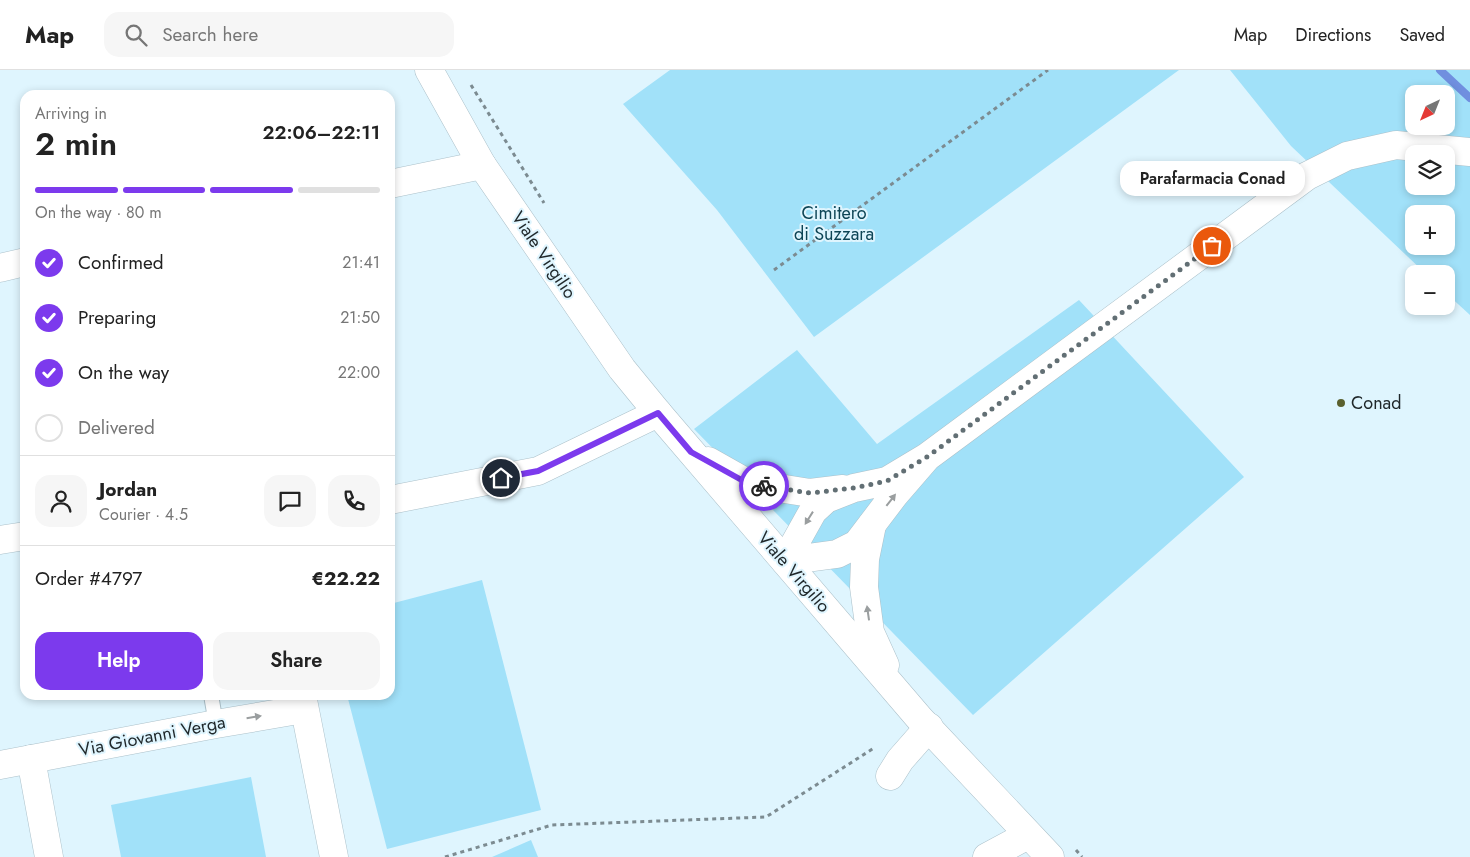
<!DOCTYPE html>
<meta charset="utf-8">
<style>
:root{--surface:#fff;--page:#f6f6f6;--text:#222;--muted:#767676;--line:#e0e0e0;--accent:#7c3aed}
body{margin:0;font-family:Jost,sans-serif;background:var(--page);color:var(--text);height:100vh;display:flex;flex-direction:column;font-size:19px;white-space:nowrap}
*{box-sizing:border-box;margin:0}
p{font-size:16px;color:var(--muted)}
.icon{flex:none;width:28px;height:28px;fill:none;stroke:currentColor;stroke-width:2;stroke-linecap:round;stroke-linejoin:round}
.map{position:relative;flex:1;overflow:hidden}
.side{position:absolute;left:20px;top:20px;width:375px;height:610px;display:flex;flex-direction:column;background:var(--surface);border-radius:15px;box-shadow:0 2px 8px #0003}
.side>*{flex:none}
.needle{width:32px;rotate:223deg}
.controls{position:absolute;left:1405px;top:15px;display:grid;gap:10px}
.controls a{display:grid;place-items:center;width:50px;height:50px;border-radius:10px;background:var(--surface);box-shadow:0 2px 8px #0003;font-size:25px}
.pin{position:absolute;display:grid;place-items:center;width:42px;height:42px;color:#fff;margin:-21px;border:2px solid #fff;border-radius:50%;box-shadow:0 1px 5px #0007}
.courier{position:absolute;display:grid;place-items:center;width:50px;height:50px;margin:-25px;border:4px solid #7c3aed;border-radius:50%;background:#fff;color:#222;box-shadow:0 1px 6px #0007}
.bubble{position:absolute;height:35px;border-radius:15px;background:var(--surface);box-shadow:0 2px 8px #0003;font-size:16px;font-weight:600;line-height:35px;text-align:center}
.summary em{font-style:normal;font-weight:600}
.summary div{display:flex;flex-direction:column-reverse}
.summary{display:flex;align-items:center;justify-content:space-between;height:85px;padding:0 15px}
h1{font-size:32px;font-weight:600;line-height:38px}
.bar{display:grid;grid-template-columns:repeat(4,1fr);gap:8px 5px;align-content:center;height:60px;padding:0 15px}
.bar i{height:6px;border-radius:4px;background:var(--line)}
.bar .active{background:var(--accent)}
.bar p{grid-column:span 4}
.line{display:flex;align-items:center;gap:12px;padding:0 15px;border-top:1px solid var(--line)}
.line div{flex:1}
.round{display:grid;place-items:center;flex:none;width:52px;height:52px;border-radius:15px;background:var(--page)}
ol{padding:0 15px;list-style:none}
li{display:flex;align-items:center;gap:15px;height:55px}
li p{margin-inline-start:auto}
li .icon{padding:5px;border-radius:50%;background:var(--accent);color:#fff;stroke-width:4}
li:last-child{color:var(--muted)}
li i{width:28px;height:28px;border:2px solid var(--line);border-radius:50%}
.button{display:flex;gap:10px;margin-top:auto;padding:10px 15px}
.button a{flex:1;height:58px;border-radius:15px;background:var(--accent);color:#fff;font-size:20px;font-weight:600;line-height:58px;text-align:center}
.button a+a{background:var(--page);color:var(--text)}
header{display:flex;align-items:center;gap:30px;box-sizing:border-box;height:70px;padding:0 25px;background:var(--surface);border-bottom:1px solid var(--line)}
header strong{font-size:24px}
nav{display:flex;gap:28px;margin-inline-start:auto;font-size:18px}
.search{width:350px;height:45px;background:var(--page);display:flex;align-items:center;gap:12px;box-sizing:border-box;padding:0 18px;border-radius:15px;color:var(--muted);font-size:19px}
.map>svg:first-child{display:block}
.green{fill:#a1e1f9;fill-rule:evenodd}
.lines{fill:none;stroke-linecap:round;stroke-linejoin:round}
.stream{stroke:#708fdf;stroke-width:8}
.lane-casing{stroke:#acc1ca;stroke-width:16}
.street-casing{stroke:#acc1ca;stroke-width:29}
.path{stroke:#7c8b91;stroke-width:3;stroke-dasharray:4 4;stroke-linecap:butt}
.lane{stroke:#fff;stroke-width:14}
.street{stroke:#fff;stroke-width:28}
.oneway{fill:#9a9e9f}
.done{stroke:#626f74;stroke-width:5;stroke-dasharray:0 9}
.route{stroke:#7c3aed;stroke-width:6}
.poi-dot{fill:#5a602e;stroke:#dff5fe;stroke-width:2}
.labels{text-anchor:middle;stroke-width:4;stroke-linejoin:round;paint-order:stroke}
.park-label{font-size:18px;fill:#0d4556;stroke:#dff5fe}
.street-label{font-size:18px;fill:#1f272a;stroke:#dff5fe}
.poi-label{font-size:18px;fill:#1f272a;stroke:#dff5fe;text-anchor:start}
</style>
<header>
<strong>Map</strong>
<div class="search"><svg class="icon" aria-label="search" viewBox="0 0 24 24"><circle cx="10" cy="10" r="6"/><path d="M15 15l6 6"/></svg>Search here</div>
<nav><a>Map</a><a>Directions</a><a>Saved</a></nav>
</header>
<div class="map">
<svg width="1470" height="787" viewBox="0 0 1470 787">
<rect width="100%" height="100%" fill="#dff5fe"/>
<g class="green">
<polygon points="670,0 1179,0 814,267 717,140 623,34"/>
<path d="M1230,0H1470V245L1446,223V204H1426L1291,76ZM1414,24H1446V56H1414ZM1414,84H1446V116H1414ZM1414,144H1446V176H1414Z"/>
<polygon points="1079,230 1244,407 973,645 694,359 797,280 877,374"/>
<polygon points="482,510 541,740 387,779 347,625 390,625 390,534"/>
<polygon points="251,707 266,787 121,787 111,735"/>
<polygon points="531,770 538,787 492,787"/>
</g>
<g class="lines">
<polyline class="stream" points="1440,0 1470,28"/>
<defs>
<polyline id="lane" points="211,625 216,654"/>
<g id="street">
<polyline points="429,0 482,95 622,299 658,343 920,649 1050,787"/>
<polyline points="390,114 482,95"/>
<polyline points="0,198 25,192"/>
<polyline points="927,387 895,424 857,474 837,484 785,491 813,441 826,429 854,418 887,411 927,387 1307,106 1347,86 1396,75 1470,82"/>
<polyline points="708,391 747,413 810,423 843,419"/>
<polyline points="390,430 538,401 658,343"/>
<polyline points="872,455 865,489 864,517 870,562 885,595"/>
<polyline points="0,470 25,466"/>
<polyline points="302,625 334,787"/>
<polyline points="31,689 49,787"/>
<polyline points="0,695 216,654 304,639"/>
<polyline points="890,706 900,690 929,657"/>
<polyline points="987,787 1028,765"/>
</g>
</defs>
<use href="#lane" class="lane-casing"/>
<use href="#street" class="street-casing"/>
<g class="path">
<polyline points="471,15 544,133"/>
<polyline points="774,200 1048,0"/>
<polyline points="1076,780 1082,787"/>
<polyline points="445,787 552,755 766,747 874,678"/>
</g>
<use href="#lane" class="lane"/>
<use href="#street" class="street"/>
</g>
<defs><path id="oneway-solid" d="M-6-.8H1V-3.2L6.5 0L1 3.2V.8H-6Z" transform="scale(1.25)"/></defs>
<g class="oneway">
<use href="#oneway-solid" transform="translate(891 430) rotate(-52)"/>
<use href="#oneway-solid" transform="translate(809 448) rotate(122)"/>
<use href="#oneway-solid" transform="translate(868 543) rotate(-98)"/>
<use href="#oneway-solid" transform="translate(254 647) rotate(-9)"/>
</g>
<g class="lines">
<polyline class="done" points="764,416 810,423 854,418 887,411 927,387 1212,176"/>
<polyline class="route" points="501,408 538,401 658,343 691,382 747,413 764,416"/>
</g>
<circle class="poi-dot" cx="1341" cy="333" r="5"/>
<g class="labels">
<g class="park-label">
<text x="834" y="149">Cimitero<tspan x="834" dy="21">di Suzzara</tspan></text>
</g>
<g class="street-label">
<text transform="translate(544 185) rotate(56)" y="6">Viale Virgilio</text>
<text transform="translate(794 502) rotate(49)" y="6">Viale Virgilio</text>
<text transform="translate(152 666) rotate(-11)" y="6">Via Giovanni Verga</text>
</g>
<g class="poi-label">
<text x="1351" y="339">Conad</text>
</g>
</g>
</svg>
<div class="controls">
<a><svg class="needle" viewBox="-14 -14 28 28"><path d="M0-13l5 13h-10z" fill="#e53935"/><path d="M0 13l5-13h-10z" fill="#767676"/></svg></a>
<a><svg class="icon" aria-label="layers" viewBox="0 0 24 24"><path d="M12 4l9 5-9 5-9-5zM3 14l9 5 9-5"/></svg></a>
<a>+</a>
<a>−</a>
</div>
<div class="pin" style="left:1212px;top:176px;background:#ea580c"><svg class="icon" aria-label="bag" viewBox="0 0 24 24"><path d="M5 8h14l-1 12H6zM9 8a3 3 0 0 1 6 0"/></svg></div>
<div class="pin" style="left:501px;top:408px;background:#1f2937"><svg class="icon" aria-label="home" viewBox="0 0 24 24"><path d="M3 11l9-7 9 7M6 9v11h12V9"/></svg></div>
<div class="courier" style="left:764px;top:416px"><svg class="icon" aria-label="bike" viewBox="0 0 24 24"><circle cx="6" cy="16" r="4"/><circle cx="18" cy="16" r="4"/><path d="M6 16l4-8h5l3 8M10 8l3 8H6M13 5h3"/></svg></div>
<div class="bubble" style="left:1120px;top:91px;width:185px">Parafarmacia Conad</div>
<section class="side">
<div class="summary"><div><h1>2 min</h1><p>Arriving in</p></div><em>22:06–22:11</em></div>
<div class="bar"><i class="active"></i><i class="active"></i><i class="active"></i><i></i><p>On the way · 80 m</p></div>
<ol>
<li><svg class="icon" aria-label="check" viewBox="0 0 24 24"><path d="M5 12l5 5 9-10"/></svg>Confirmed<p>21:41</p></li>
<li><svg class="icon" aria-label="check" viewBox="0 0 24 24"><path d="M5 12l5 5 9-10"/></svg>Preparing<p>21:50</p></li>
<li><svg class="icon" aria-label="check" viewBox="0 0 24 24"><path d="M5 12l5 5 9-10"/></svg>On the way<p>22:00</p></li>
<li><i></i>Delivered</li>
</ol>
<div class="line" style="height:90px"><a class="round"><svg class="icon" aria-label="person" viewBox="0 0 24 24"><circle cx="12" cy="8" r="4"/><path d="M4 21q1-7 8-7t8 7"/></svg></a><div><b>Jordan</b><p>Courier · 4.5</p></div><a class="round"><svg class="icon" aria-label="chat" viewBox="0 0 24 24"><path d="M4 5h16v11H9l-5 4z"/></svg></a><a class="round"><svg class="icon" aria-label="phone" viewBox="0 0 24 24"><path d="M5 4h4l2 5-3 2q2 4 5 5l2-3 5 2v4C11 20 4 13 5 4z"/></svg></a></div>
<div class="line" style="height:65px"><div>Order #4797</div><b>€22.22</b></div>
<div class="button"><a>Help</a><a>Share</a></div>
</section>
</div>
